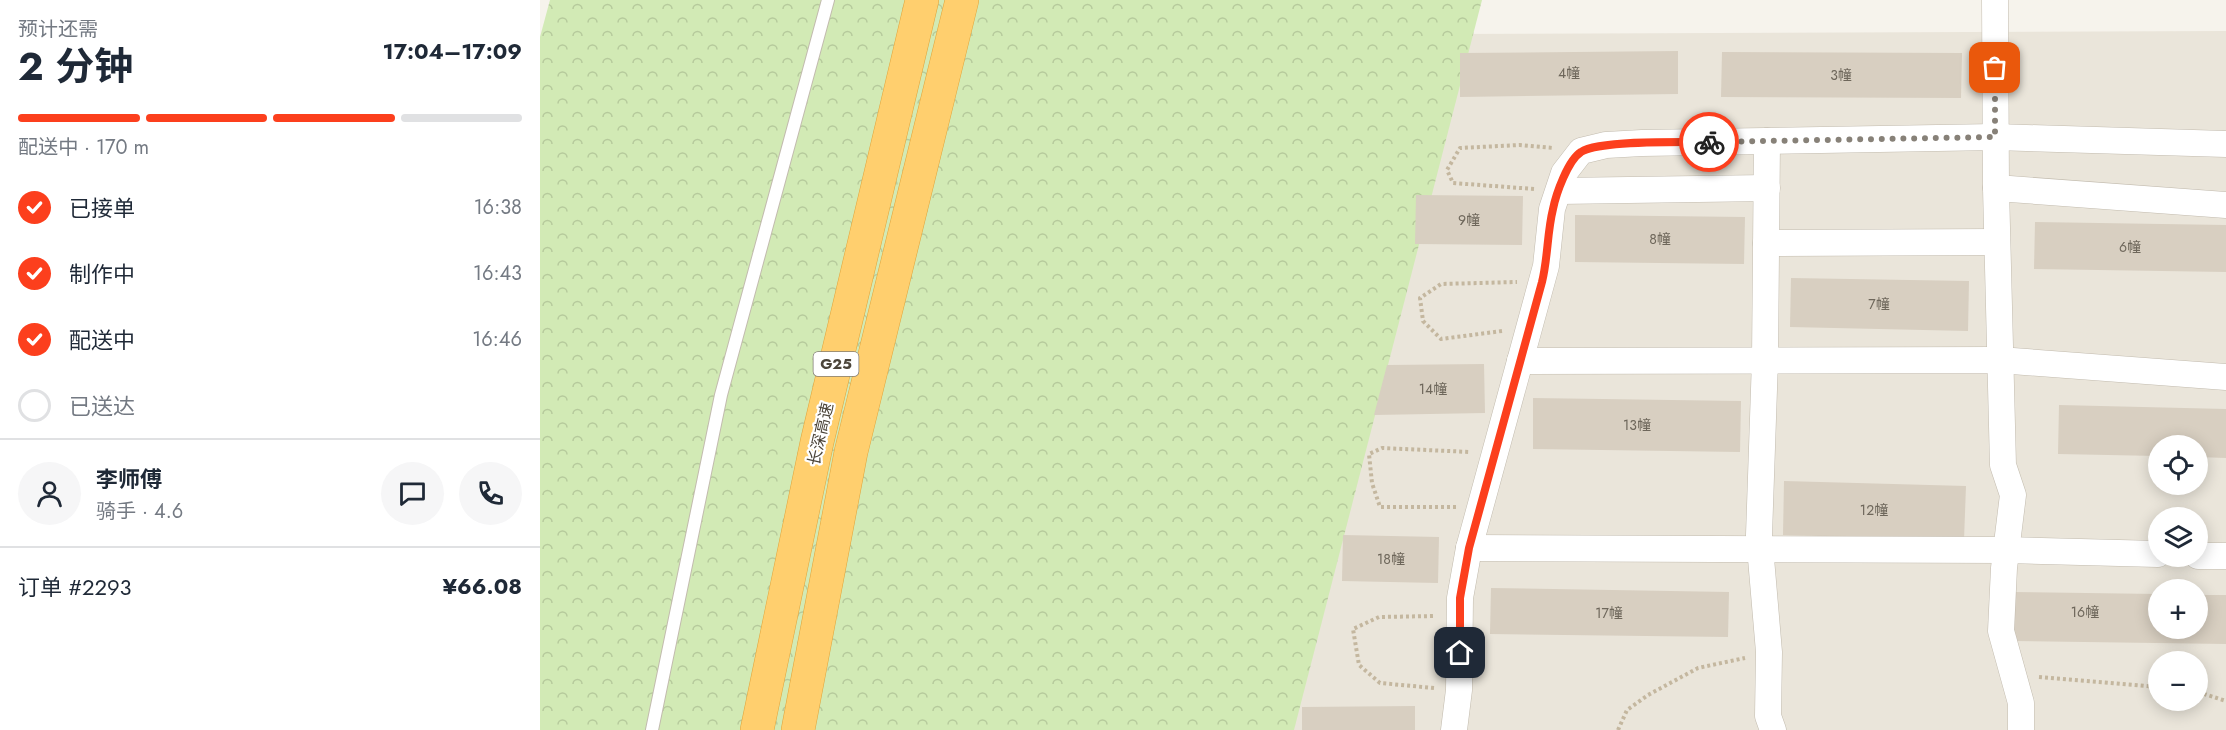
<!DOCTYPE html>
<html lang="zh">
<meta charset="utf-8">
<style>
:root{--surface:#fff;--page:#f6f6f7;--text:#1f2937;--muted:#747a83;--line:#e0e1e3;--accent:#fc3f1d}
body{margin:0;font-family:Jost,"Noto Sans SC",sans-serif;background:var(--page);color:var(--text);height:100vh;display:flex;flex-direction:column;font-size:22px;white-space:nowrap}
*{box-sizing:border-box;margin:0}
p{font-size:20px;color:var(--muted)}
.icon{flex:none;width:33px;height:33px;fill:none;stroke:currentColor;stroke-width:2;stroke-linecap:round;stroke-linejoin:round}
.map{position:relative;flex:1;overflow:hidden}
.side{display:flex;flex-direction:column;background:var(--surface);width:540px}
.side>*{flex:none}
.tools{position:absolute;left:1608px;top:435px;display:grid;gap:12px}
.tools a{display:grid;place-items:center;width:60px;height:60px;border-radius:50%;background:var(--surface);box-shadow:0 3px 15px #0003;font-size:30px}
.pin{position:absolute;display:grid;place-items:center;width:51px;height:51px;color:#fff;margin:-26px;border-radius:12px;box-shadow:0 3px 9px #0006}
.courier{position:absolute;display:grid;place-items:center;width:60px;height:60px;margin:-30px;border:4px solid #fc3f1d;border-radius:50%;background:#fff;color:#222;box-shadow:0 2px 8px #0007}
.summary em{font-style:normal;font-weight:700}
.summary div{display:flex;flex-direction:column-reverse}
.summary{display:flex;align-items:center;justify-content:space-between;height:102px;padding:0 18px}
h1{font-size:39px;font-weight:700;line-height:45px}
.bar{display:grid;grid-template-columns:repeat(4,1fr);gap:9px 6px;align-content:center;height:72px;padding:0 18px}
.bar i{height:8px;border-radius:4px;background:var(--line)}
.bar .current{background:var(--accent)}
.bar p{grid-column:span 4}
.line{display:flex;align-items:center;gap:15px;padding:0 18px;border-top:2px solid var(--line)}
.line div{flex:1}
.round{display:grid;place-items:center;flex:none;width:63px;height:63px;border-radius:32px;background:var(--page)}
ol{padding:0 18px;list-style:none}
li{display:flex;align-items:center;gap:18px;height:66px}
li p{margin-inline-start:auto}
li .icon{padding:6px;border-radius:50%;background:var(--accent);color:#fff;stroke-width:4}
li:last-child{color:var(--muted)}
li i{width:33px;height:33px;border:3px solid var(--line);border-radius:50%}
main{display:flex;flex:1;min-height:0}
.map>svg:first-child{display:block}
.residential{fill:#eae5da;fill-rule:evenodd}
.forest{fill:url(#forest-crowns)}
.building{fill:#d8cfc1}
.lines{fill:none;stroke-linecap:round;stroke-linejoin:round}
.lane-casing{stroke:#c2bbae;stroke-width:14}
.street-casing{stroke:#c2bbae;stroke-width:27}
.highway-casing{stroke:#e0a43c;stroke-width:34}
.path{stroke:#c4b79f;stroke-width:4;stroke-dasharray:3 3;stroke-linecap:butt}
.lane{stroke:#fff;stroke-width:12}
.street{stroke:#fff;stroke-width:26}
.highway{stroke:#ffcf6e;stroke-width:33}
.done{stroke:#878178;stroke-width:6;stroke-dasharray:0 10.8}
.route{stroke:#fc3f1d;stroke-width:8}
.labels{text-anchor:middle;stroke-width:4.5;stroke-linejoin:round;paint-order:stroke}
.number-label{font-size:14px;fill:#6e675b}
.shield{fill:#fff;stroke:#817c74;stroke-width:1.5}
.shield-label{font-size:15px;font-weight:bold;fill:#4b4439}
.street-label{font-size:16px;fill:#4b4439;stroke:#fff}
</style>
<main>
<section class="side">
<div class="summary"><div><h1>2 分钟</h1><p>预计还需</p></div><em>17:04–17:09</em></div>
<div class="bar"><i class="current"></i><i class="current"></i><i class="current"></i><i></i><p>配送中 · 170 m</p></div>
<ol>
<li><svg class="icon" aria-label="check" viewBox="0 0 24 24"><path d="M5 12l5 5 9-10"/></svg>已接单<p>16:38</p></li>
<li><svg class="icon" aria-label="check" viewBox="0 0 24 24"><path d="M5 12l5 5 9-10"/></svg>制作中<p>16:43</p></li>
<li><svg class="icon" aria-label="check" viewBox="0 0 24 24"><path d="M5 12l5 5 9-10"/></svg>配送中<p>16:46</p></li>
<li><i></i>已送达</li>
</ol>
<div class="line" style="height:108px"><a class="round"><svg class="icon" aria-label="person" viewBox="0 0 24 24"><circle cx="12" cy="8" r="4"/><path d="M4 21q1-7 8-7t8 7"/></svg></a><div><b>李师傅</b><p>骑手 · 4.6</p></div><a class="round"><svg class="icon" aria-label="chat" viewBox="0 0 24 24"><path d="M4 5h16v11H9l-5 4z"/></svg></a><a class="round"><svg class="icon" aria-label="phone" viewBox="0 0 24 24"><path d="M5 4h4l2 5-3 2q2 4 5 5l2-3 5 2v4C11 20 4 13 5 4z"/></svg></a></div>
<div class="line" style="height:78px"><div>订单 #2293</div><b>¥66.08</b></div>
</section>
<div class="map">
<svg width="1686" height="730" viewBox="0 0 1686 730">
<defs>
<pattern id="forest-crowns" width="20" height="18" patternUnits="userSpaceOnUse" patternTransform="scale(1.5)"><rect width="20" height="18" fill="#d2eab5"/><path d="M2 6a3 3 0 1 1 6 0M12 15a3 3 0 1 1 6 0" fill="none" stroke="#b6ca9c"/></pattern>
</defs>
<rect width="100%" height="100%" fill="#f6f3ec"/>
<path class="residential" d="M1686,31V730H749L908,34ZM1618,446H1658V484H1618ZM1618,518H1658V556H1618ZM1618,590H1658V628H1618ZM1618,662H1658V700H1618Z"/>
<polygon class="forest" points="10,0 942,0 754,730 0,730 0,37"/>
<g class="building">
<polygon points="1138,51 1138,94 920,97 920,53"/>
<polygon points="1182,52 1422,53 1421,98 1181,97"/>
<polygon points="876,195 983,196 982,245 875,244"/>
<polygon points="1035,215 1205,217 1204,264 1035,262"/>
<polygon points="1495,222 1686,225 1686,272 1494,269"/>
<polygon points="1251,278 1429,281 1428,331 1250,327"/>
<polygon points="944,364 945,413 834,415 847,365"/>
<polygon points="993,398 1201,401 1200,452 993,449"/>
<polygon points="1519,405 1686,409 1686,458 1658,457 1658,446 1618,446 1618,456 1518,454"/>
<polygon points="1244,481 1426,486 1424,540 1243,535"/>
<polygon points="803,535 899,537 898,583 802,581"/>
<polygon points="951,588 1189,592 1188,637 950,634"/>
<polygon points="1472,592 1618,594 1618,628 1658,628 1658,595 1686,595 1686,644 1471,641"/>
<polygon points="875,706 875,730 762,730 762,707"/>
</g>
<g class="lines">
<defs>
<polyline id="lane" points="112,730 181,395 288,0"/>
<g id="street">
<polyline points="1455,0 1456,188 1463,465 1473,495 1464,568 1461,631 1481,703 1481,730"/>
<polyline points="1227,141 1225,360 1219,535 1229,652 1228,716 1233,730"/>
<polyline points="1456,188 1686,205"/>
<polyline points="1019,191 1227,188"/>
<polyline points="1226,243 1457,242"/>
<polyline points="980,361 1459,360 1686,377"/>
<polyline points="929,548 1466,550 1618,554"/>
<polyline points="1658,556 1686,556"/>
<polyline points="914,730 919,690 920,598 929,548 1006,266 1012,209 1024,173 1041,151 1066,145 1102,143 1455,137 1686,144"/>
</g>
<g id="highway">
<polyline points="217,730 277,442 382,0"/>
<polyline points="258,730 311,452 422,0"/>
</g>
</defs>
<use href="#lane" class="lane-casing"/>
<use href="#street" class="street-casing"/>
<use href="#highway" class="highway-casing"/>
<g class="path">
<polyline points="994,189 913,183 907,170 920,148 980,145 1013,148"/>
<polyline points="962,331 901,339 883,321 880,298 901,284 977,282"/>
<polyline points="916,507 840,507 832,483 829,454 842,448 930,452"/>
<polyline points="1499,677 1618,687"/>
<polyline points="894,688 840,683 819,665 813,629 839,617 895,616"/>
<polyline points="1658,692 1686,701"/>
<polyline points="1078,730 1087,710 1108,695 1158,668 1205,658"/>
</g>
<use href="#lane" class="lane"/>
<use href="#street" class="street"/>
<use href="#highway" class="highway"/>
</g>
<g class="lines">
<polyline class="done" points="1169,142 1455,137 1455,68"/>
<path class="route" d="M920,653V598L929,548L1002,282C1008,258 1007,233 1013,209C1016,194 1028,160 1041,152C1059,140 1144,142 1169,142"/>
</g>
<g class="labels">
<g class="number-label">
<text x="1029" y="78">4幢</text>
<text x="1301" y="80">3幢</text>
<text x="929" y="225">9幢</text>
<text x="1120" y="244">8幢</text>
<text x="1590" y="252">6幢</text>
<text x="1339" y="309">7幢</text>
<text x="893" y="394">14幢</text>
<text x="1097" y="430">13幢</text>
<text x="1334" y="515">12幢</text>
<text x="851" y="564">18幢</text>
<text x="1545" y="617">16幢</text>
<text x="1069" y="618">17幢</text>
</g>
<rect class="shield" x="273.5" y="352" width="45" height="24" rx="4.5"/>
<g class="shield-label">
<text x="296" y="369">G25</text>
</g>
<g class="street-label">
<text transform="translate(280 434) rotate(-77)" y="6">长深高速</text>
</g>
</g>
</svg>
<div class="tools">
<a><svg class="icon" aria-label="locate" viewBox="0 0 24 24"><circle cx="12" cy="12" r="6"/><path d="M12 2v4M12 18v4M2 12h4M18 12h4"/></svg></a>
<a><svg class="icon" aria-label="layers" viewBox="0 0 24 24"><path d="M12 4l9 5-9 5-9-5zM3 14l9 5 9-5"/></svg></a>
<a>+</a>
<a>−</a>
</div>
<div class="pin" style="left:1455px;top:68px;background:#ea580c"><svg class="icon" aria-label="bag" viewBox="0 0 24 24"><path d="M5 8h14l-1 12H6zM9 8a3 3 0 0 1 6 0"/></svg></div>
<div class="pin" style="left:920px;top:653px;background:#1f2937"><svg class="icon" aria-label="home" viewBox="0 0 24 24"><path d="M3 11l9-7 9 7M6 9v11h12V9"/></svg></div>
<div class="courier" style="left:1169px;top:142px"><svg class="icon" aria-label="bike" viewBox="0 0 24 24"><circle cx="6" cy="16" r="4"/><circle cx="18" cy="16" r="4"/><path d="M6 16l4-8h5l3 8M10 8l3 8H6M13 5h3"/></svg></div>
</div>
</main>
